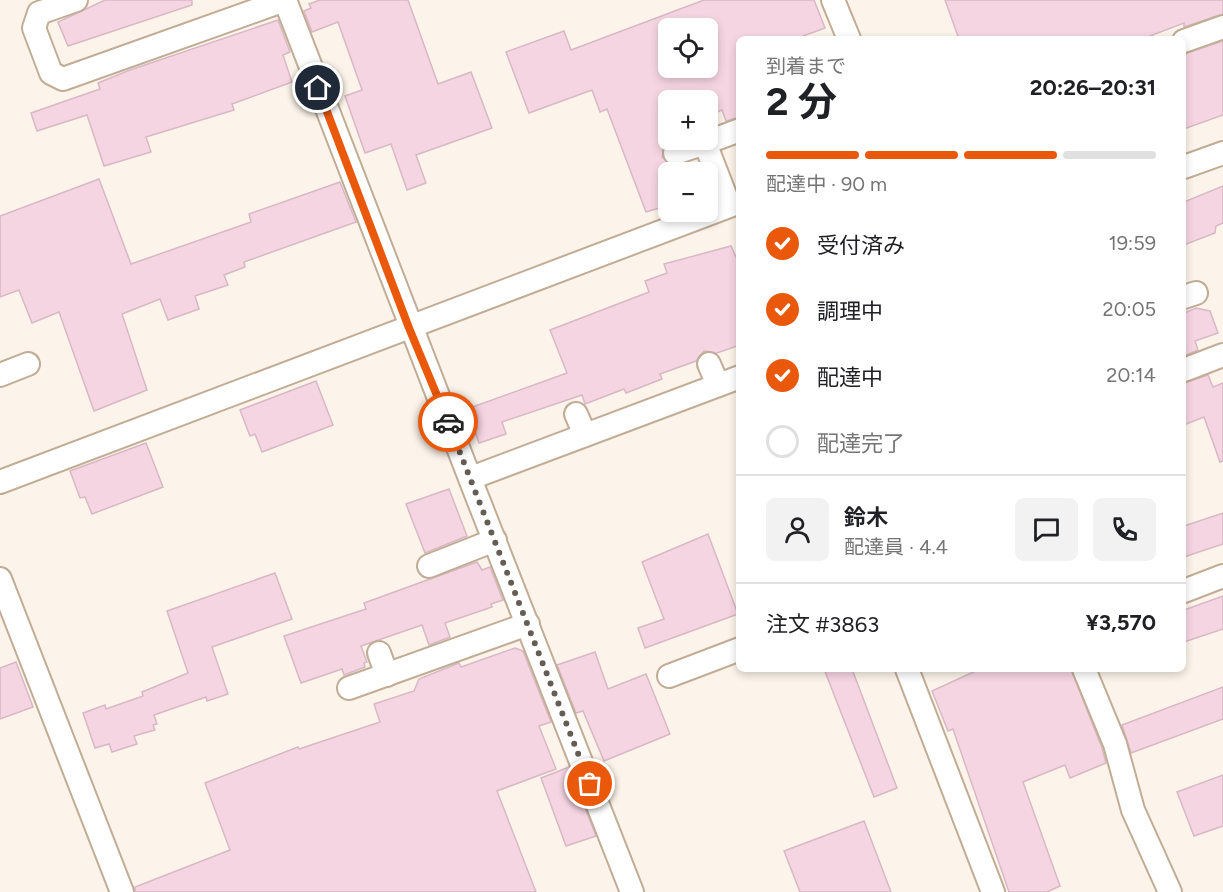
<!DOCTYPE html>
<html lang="ja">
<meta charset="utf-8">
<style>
:root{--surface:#fff;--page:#f2f2f2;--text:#202124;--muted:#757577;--line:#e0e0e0;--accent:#ea580c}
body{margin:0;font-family:Figtree,"Noto Sans JP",sans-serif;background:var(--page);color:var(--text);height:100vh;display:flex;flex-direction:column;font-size:22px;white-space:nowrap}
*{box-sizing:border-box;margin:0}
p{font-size:20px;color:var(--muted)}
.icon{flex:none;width:33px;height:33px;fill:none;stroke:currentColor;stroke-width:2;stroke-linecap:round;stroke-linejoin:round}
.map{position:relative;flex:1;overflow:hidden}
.details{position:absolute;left:736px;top:36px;width:450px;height:636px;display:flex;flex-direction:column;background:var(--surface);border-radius:9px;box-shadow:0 3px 9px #0003}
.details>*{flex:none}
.buttons{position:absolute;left:658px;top:18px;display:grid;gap:12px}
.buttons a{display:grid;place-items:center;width:60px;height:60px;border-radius:9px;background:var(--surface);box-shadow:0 3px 9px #0003;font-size:30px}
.pin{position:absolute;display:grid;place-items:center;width:51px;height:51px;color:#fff;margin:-26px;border:3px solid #fff;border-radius:50%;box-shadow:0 2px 6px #0007}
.courier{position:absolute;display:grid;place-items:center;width:60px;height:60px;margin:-30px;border:4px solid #ea580c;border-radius:50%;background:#fff;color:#222;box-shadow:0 2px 8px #0007}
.head em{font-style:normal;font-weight:700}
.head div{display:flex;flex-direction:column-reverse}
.head{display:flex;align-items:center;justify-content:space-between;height:102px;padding:0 30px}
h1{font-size:39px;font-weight:700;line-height:45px}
.bar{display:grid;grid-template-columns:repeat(4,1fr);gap:9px 6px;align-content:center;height:72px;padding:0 30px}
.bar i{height:8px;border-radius:4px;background:var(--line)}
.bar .current{background:var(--accent)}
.bar p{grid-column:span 4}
.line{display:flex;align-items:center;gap:15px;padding:0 30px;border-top:2px solid var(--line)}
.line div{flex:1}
.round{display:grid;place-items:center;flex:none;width:63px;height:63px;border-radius:9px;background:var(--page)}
ol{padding:0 30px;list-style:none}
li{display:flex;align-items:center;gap:18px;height:66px}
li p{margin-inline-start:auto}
li .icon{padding:6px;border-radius:50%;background:var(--accent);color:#fff;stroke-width:4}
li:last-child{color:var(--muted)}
li i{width:33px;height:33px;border:3px solid var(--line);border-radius:50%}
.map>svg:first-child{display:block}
.building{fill:#f6d5e2;stroke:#d8b8c5;stroke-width:1.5;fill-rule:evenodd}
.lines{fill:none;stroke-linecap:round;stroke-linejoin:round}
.street-casing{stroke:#c1ad96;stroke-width:26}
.street{stroke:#fff;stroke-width:22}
.done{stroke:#645d55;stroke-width:6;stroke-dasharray:0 10.8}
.route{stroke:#ea580c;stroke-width:8}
</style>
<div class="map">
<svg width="1223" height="892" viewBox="0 0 1223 892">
<rect width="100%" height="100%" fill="#fcf4ea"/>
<g class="building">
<polygon points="105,0 192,0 192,5 68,46 58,22"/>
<polygon points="320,0 408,0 438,84 471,72 492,128 416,155 426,183 407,190 391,144 365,153 345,96 362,90 338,22 312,32 304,11 311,8 309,4"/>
<path d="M704,0H814L825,28L795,39H740V117L726,121L722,110L708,116V100H669V140H673L665,145L662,157L672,166L682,165L685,172H669V205L646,212L607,109L600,112L592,90L529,113L506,52L564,31L571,50ZM669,28H708V68H669Z"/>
<polygon points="945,0 1223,0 1223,14 1184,27 1184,23 1142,39 959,39"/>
<polygon points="278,20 290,52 283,55 292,82 232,104 234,110 146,137 151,152 104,166 87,115 37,131 31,113 100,89 98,83 130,70"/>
<polygon points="1223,41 1223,115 1184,129 1184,54"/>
<polygon points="99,179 131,264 251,222 249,214 340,182 356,222 244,262 245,267 224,275 228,285 195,296 199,309 168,320 160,299 122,314 147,390 94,411 59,312 32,323 19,290 0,297 0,216"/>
<polygon points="1223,186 1223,223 1216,226 1215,233 1184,245 1184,202"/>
<polygon points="731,246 740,266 740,345 717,353 704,351 696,361 660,374 662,379 626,393 624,389 585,404 582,395 502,422 506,434 479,443 467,409 567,373 550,330 649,292 645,281 667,273 664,264"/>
<polygon points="1196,308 1210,311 1218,333 1195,341 1198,350 1184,356 1184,313"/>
<polygon points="1208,375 1213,387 1223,383 1223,461 1220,462 1204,417 1184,425 1184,383"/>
<polygon points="316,381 333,425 262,452 255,434 250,436 240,410"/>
<polygon points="146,443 163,487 92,514 85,497 80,498 70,471"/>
<polygon points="449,489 467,536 425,553 406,504"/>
<polygon points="1223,513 1223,544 1184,557 1184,526"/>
<polygon points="708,534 738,614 645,648 638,628 664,619 642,562"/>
<polygon points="477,562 482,570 490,567 503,600 491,604 492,607 445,623 450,637 429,645 422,625 361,646 367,662 364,663 365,667 344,675 342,669 301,683 284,636 366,609 364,603"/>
<polygon points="275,573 292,619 212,647 228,694 207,701 206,697 154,715 157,724 153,725 155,730 134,736 137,744 112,752 109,744 95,748 83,713 105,705 106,709 143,696 142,692 188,673 167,611"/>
<polygon points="1223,596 1223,629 1184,642 1184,610"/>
<polygon points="515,648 523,651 551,722 539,726 556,769 497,791 536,892 135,892 135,887 230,850 205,783 298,747 299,749 380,722 374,704 414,691 419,679 459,663 461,667"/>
<polygon points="595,652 608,689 646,674 670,734 604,761 583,711 576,713 557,665"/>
<polygon points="16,662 33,707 0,719 0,668"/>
<polygon points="824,669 852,669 897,788 874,797"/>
<polygon points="980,669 1071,669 1102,748 1106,763 1070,778 1065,765 1023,782 1060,886 1047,892 1009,892 953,729 948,731 932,691"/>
<polygon points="1223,687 1223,719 1131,753 1122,725"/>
<polygon points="569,767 596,836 566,846 541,778"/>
<polygon points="1223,775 1223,826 1194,836 1177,792"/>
<polygon points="864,821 891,892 800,892 784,851"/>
</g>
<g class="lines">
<defs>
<g id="street">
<polyline points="76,0 39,13 34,28 51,73 63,79 285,0"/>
<path d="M285,0C398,298 516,595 632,892"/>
<polyline points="833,0 849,39"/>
<polyline points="1184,41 1223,27"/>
<polyline points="705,143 740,130"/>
<polyline points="675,153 705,143 729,205"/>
<polyline points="1184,167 1223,153"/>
<polyline points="1184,297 1196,293"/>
<polyline points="709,364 718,385"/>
<polyline points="1184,370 1223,355"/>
<polyline points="0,375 28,364"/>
<polyline points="576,414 585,435"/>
<polyline points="471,478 740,377"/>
<polyline points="0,482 740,202"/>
<polyline points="429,566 495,540"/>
<polyline points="0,579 122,892"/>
<polyline points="1184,591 1223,576"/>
<polyline points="379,653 387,675"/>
<polyline points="907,669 993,892"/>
<polyline points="1084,669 1115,744 1133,810 1170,892"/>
<polyline points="669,676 740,649"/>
<polyline points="349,688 528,624"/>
</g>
</defs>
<use href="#street" class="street-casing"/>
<use href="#street" class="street"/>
</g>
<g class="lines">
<polyline class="done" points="448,422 590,784"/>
<polyline class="route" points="318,88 409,328 448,422"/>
</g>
</svg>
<div class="buttons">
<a><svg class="icon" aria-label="locate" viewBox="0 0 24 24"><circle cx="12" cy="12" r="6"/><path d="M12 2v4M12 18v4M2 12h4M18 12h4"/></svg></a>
<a>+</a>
<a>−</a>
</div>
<div class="pin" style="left:590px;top:784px;background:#ea580c"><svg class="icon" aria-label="bag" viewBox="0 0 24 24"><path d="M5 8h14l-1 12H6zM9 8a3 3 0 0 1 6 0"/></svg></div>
<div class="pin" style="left:318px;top:88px;background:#1f2937"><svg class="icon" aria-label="home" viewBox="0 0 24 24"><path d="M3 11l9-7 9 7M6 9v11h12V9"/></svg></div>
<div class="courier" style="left:448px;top:422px"><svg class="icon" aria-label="car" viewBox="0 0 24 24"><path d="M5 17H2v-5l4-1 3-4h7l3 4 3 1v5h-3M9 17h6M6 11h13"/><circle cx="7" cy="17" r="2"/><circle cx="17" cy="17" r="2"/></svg></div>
<section class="details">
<div class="head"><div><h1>2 分</h1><p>到着まで</p></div><em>20:26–20:31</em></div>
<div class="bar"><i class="current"></i><i class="current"></i><i class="current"></i><i></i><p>配達中 · 90 m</p></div>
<ol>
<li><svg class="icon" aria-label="check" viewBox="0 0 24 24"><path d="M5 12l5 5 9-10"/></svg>受付済み<p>19:59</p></li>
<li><svg class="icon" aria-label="check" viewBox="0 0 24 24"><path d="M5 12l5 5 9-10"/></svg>調理中<p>20:05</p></li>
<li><svg class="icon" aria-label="check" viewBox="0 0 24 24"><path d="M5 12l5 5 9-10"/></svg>配達中<p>20:14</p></li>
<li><i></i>配達完了</li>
</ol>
<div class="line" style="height:108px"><a class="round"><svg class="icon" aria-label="person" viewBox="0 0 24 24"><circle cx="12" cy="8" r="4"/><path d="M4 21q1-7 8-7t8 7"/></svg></a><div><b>鈴木</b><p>配達員 · 4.4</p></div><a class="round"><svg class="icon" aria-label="chat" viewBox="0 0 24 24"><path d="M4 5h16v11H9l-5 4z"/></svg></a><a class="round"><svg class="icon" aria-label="phone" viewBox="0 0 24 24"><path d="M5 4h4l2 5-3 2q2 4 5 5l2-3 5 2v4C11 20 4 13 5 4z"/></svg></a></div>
<div class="line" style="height:78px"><div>注文 #3863</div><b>¥3,570</b></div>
</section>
</div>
